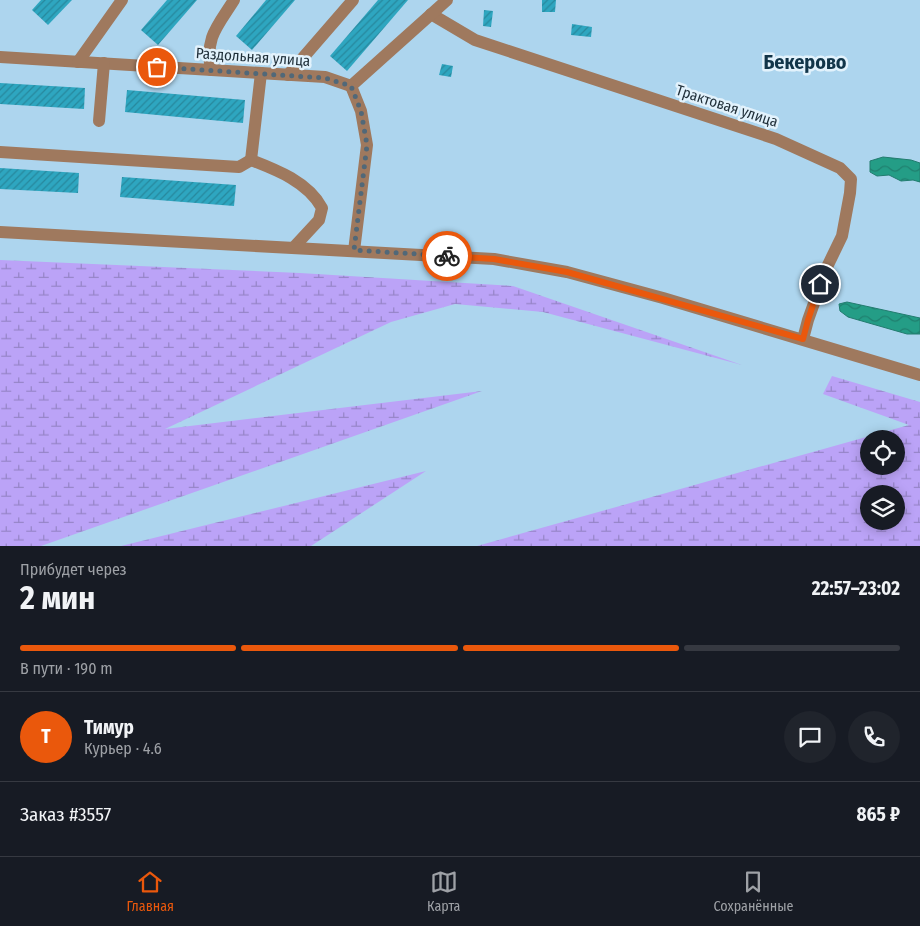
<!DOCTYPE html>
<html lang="ru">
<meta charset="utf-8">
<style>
:root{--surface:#171b24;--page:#20242c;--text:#f1f3f6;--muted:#9ea1a6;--line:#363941;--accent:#ea580c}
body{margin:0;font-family:"Fira Sans Condensed",sans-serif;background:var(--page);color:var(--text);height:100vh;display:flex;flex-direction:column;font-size:19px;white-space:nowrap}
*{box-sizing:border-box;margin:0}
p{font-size:16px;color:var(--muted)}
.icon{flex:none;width:28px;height:28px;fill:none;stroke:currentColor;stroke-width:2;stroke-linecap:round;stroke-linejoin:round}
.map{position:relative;height:546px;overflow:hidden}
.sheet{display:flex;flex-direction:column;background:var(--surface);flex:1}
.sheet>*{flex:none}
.fabs{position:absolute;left:860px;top:430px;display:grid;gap:10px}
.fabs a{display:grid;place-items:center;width:45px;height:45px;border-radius:50%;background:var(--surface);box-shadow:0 2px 12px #0003;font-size:25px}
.pin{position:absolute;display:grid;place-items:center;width:42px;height:42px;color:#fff;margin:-21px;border:2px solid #fff;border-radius:50%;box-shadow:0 1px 5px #0007}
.courier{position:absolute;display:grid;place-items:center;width:50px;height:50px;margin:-25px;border:4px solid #ea580c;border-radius:50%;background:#fff;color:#222;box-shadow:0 1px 6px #0007}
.headline em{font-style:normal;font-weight:700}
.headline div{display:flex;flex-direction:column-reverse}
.headline{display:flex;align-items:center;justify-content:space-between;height:85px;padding:0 20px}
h1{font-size:32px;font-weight:700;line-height:38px}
.bar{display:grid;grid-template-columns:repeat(4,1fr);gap:8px 5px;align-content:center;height:60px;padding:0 20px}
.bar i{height:6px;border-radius:4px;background:var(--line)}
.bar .on{background:var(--accent)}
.bar p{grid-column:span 4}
.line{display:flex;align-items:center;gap:12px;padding:0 20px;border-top:1px solid var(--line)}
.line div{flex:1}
.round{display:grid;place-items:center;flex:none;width:52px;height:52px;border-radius:26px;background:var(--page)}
.tab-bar{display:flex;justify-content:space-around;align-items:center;height:70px;border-top:1px solid var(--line);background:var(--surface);font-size:14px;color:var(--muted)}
.tab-bar a{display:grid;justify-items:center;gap:2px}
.tab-bar .on{color:var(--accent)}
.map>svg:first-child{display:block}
.wetland{fill:url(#wetland-marsh);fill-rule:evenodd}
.water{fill:url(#water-waves);stroke:#227c6f}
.building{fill:url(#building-hatch)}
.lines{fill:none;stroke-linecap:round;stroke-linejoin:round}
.minor{stroke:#9f795e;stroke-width:12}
.done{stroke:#516878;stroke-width:5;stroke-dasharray:0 9}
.route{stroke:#ea580c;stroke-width:6}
.labels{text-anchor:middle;stroke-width:5;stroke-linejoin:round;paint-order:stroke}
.street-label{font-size:15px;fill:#1f2e38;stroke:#e2f2fc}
.district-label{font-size:20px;font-weight:bold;fill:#113549;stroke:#e2f2fc}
</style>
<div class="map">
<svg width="920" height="546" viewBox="0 0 920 546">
<defs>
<pattern id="wetland-marsh" width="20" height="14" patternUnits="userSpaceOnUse" patternTransform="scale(1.25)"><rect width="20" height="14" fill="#bba3f7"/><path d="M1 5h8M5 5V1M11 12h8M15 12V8" fill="none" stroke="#9785c9"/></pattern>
<pattern id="water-waves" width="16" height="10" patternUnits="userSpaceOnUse" patternTransform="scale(1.25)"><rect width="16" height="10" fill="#249d86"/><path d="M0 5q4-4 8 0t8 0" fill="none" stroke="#1f806f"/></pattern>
<pattern id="building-hatch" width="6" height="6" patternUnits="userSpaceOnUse" patternTransform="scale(1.25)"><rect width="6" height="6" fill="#2ea6c0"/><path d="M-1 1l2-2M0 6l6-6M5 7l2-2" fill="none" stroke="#27889d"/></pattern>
</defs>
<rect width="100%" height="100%" fill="#add5ee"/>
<g class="wetland">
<polygon points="0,260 300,273 513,286 742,365 543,312 455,304 391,322 165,429 482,391 41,546 0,546"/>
<path d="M832,376L920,402V546H477L909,425L823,394ZM869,439H896V466H869ZM869,494H896V521H869Z"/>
<polygon points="426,471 311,546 121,546"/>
</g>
<g class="water">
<polygon points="883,157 911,160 920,163 920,182 913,180 901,181 889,175 877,176 870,172 870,161"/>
<polygon points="847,302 920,318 920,334 907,334 848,317 840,311 839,304"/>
</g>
<g class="building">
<polygon points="41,0 72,0 48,25 32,10"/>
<polygon points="167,0 197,0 158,45 141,30"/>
<polygon points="266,0 295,0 252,50 236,36"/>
<polygon points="378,0 408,0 347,71 330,56"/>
<polygon points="542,0 556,0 555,12 542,12"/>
<polygon points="484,10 493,11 491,27 483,26"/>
<polygon points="572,24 592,27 591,37 571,35"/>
<polygon points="442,64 453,66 451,77 439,75"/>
<polygon points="0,83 85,88 84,109 0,104"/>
<polygon points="127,90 245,100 243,123 125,112"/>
<polygon points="0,168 79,173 78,193 0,189"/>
<polygon points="122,177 236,185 234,206 120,197"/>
</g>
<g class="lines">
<g class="minor">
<polyline points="431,14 475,40 776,139 840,168 851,179 850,193 842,236 827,267 808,320 803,339"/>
<polyline points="0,57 325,77 351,86 447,0"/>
<polyline points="78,62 122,0"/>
<path d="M211,70C205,37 217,27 234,0"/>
<path d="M261,73L251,160C277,170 308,182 322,208L319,220L294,247"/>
<polyline points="288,75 353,0"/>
<polyline points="351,86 361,111 367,145 354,251"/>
<polyline points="99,121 104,63"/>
<polyline points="0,152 239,167 251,160"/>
<polyline points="0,232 494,259 567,272 663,298 920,375"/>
</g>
</g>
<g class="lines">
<polyline class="done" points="157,67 325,78 351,86 361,111 367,145 354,250 447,256"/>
<polyline class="route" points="447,256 494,259 567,272 803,339 808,320 820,284"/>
</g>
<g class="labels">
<g class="street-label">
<text transform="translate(253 57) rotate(4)" y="5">Раздольная улица</text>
<text transform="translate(727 106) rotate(18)" y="5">Трактовая улица</text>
</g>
<g class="district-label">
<text x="805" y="69">Бекерово</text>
</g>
</g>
</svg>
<div class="fabs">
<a><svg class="icon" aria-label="locate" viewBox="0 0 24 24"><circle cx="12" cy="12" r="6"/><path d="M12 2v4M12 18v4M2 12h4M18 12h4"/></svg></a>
<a><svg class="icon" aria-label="layers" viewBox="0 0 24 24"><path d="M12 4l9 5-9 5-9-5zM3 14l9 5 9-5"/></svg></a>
</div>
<div class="pin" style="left:157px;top:67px;background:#ea580c"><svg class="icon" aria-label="bag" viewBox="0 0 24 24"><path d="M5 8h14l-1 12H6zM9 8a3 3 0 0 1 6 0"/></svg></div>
<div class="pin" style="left:820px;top:284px;background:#1f2937"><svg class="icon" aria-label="home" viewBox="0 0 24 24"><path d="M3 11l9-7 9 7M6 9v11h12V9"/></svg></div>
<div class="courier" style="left:447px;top:256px"><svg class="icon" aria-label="bike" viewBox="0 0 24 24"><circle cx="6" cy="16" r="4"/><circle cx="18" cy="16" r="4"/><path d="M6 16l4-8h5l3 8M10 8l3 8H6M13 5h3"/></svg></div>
</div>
<section class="sheet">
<div class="headline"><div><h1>2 мин</h1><p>Прибудет через</p></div><em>22:57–23:02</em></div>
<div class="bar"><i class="on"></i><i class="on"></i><i class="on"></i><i></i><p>В пути · 190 m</p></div>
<div class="line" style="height:90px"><b class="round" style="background:var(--accent);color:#fff">Т</b><div><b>Тимур</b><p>Курьер · 4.6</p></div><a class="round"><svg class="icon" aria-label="chat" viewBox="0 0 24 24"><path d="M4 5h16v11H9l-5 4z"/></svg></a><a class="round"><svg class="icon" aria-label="phone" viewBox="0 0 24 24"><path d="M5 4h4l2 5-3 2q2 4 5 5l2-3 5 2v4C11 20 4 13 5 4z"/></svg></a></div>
<div class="line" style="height:65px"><div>Заказ #3557</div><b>865 ₽</b></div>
</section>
<nav class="tab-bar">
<a class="on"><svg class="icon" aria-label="home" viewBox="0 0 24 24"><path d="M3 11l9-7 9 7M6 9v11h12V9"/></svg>Главная</a>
<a><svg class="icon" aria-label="map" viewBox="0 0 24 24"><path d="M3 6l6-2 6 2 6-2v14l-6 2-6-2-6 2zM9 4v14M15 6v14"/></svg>Карта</a>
<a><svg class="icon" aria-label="saved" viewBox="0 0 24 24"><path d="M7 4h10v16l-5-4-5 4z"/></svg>Сохранённые</a>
</nav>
